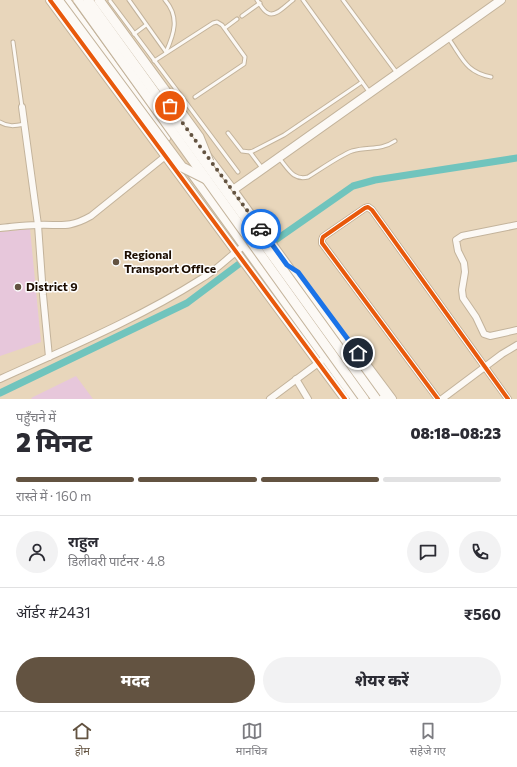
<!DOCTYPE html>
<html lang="hi">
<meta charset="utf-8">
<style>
:root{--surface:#fff;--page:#f2f2f3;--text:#2b2b33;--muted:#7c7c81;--line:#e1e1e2;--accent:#635341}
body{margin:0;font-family:Commissioner,"Noto Sans Devanagari",sans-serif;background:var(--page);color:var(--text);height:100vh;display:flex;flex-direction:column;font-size:15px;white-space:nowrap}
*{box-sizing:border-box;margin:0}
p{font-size:13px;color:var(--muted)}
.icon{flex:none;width:22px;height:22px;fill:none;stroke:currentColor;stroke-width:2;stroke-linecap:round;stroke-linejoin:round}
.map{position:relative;height:399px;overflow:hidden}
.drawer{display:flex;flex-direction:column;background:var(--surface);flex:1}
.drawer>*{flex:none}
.pin{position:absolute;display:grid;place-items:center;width:34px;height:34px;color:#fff;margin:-17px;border:2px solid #fff;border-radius:50%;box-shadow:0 1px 4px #0007}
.courier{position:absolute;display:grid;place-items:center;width:40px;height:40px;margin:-20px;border:3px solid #1a73e8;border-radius:50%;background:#fff;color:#222;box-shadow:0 1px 5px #0007}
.overview em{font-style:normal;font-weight:800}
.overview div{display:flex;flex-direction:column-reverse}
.overview{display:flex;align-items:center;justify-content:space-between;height:68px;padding:0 16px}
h1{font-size:26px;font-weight:800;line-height:30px}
.bar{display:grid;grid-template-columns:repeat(4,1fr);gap:6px 4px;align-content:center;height:48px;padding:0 16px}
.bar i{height:5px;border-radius:3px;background:var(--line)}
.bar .selected{background:var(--accent)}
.bar p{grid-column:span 4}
.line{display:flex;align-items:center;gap:10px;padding:0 16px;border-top:1px solid var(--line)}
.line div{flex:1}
.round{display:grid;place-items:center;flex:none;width:42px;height:42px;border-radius:21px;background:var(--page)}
.primary-button{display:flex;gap:8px;margin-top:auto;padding:8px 16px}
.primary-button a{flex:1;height:46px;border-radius:24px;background:var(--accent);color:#fff;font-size:16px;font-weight:800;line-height:46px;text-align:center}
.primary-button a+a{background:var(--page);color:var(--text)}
.tabs{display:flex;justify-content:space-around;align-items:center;height:56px;border-top:1px solid var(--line);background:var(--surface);font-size:11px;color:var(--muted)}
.tabs a{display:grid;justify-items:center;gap:2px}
.tabs .selected{color:var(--accent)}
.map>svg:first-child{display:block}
.green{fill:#e7c7db}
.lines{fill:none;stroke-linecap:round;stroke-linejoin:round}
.canal{stroke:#70c4bd;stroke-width:7}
.lane-casing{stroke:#c3b39b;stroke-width:5}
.street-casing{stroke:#c3b39b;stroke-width:8}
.secondary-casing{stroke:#c3b39b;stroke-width:10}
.lane{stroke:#fcf9f5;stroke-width:3}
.street{stroke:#fcf9f5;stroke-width:6}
.secondary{stroke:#fcf9f5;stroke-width:8}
.primary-bridge-casing{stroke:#c3b39b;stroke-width:11;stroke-linecap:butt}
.primary-bridge{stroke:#fcf9f5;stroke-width:9}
.cycleway-casing{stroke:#fff;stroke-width:6}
.cycleway{stroke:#e8590c;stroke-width:4}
.done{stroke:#635341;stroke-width:4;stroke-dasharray:0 7.2}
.route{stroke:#1a73e8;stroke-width:5}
.poi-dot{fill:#635341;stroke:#fff;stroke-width:1.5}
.labels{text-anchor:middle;stroke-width:3;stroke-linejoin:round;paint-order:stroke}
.poi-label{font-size:12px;font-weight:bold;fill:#1c0d00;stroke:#fff;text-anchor:start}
</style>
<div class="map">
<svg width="517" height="399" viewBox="0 0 517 399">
<rect width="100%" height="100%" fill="#e8d6bb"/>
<g class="green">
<polygon points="30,229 41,342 0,356 0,232"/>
<polygon points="76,376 93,399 32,399 31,398"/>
</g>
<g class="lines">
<g class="canal">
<polyline points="267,246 353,186 375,180 517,158"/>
<polyline points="0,393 187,303 239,264"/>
</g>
<defs>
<g id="lane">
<polyline points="129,0 166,52"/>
<path d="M165,0C180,17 174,34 166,52"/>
<path d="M257,0C260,4 263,11 268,13C275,18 287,4 293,0"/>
<polyline points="303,0 370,93"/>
<polyline points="343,0 397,73"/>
<polyline points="110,1 238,172"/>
<polyline points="242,16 260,3"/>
<polyline points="225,28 237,19"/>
<polyline points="134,34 146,25"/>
<path d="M449,39C463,59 466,72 491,77"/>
<polyline points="13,42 22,107"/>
<polyline points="154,61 213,23 217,22 222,25 245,57 244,64 195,97"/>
<path d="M0,122C8,127 15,126 24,124"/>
<polyline points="228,133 242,151 250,152 253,151 284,135 362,82"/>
<polyline points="250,152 262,168"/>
<path d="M279,158C288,168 293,181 308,177C321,169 339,156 352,151C369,146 380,151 395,141"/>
</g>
<g id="street">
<polyline points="22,107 38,225 43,295 49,357"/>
<polyline points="517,225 462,236 456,240 458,251 464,263 465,272 462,290 463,298 476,317 484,334 490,336 517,330"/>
<path d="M0,228C12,227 25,225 37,225C61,224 68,229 91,216L168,154"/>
<path d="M0,379C68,348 138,319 201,279C217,270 229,256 244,246"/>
<polyline points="296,379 308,399"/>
<polyline points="270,399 321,361"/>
<polyline points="438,399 322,243 322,240 323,237 365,208 368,207 372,210 508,399"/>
<polyline points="442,399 502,354 517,345"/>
</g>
<g id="secondary">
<polyline points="50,0 345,399"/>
<polyline points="66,0 166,138"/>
<polyline points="167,103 233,190 384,399"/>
<polyline points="189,170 355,399"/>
<polyline points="233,190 501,0"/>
<polyline points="350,343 392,399"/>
</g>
</defs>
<use href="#lane" class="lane-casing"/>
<use href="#street" class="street-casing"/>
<use href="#secondary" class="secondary-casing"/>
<use href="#lane" class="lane"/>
<use href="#street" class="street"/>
<use href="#secondary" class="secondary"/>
<defs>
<g id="primary-bridge">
<polyline points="58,0 182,167 206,179"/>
<polyline points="78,0 364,399"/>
<polyline points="88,0 376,399"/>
<polyline points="99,0 199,137 209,162"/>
</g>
</defs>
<use href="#primary-bridge" class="primary-bridge-casing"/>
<use href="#primary-bridge" class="primary-bridge"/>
<defs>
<g id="cycleway">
<polyline points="50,0 345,399"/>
<polyline points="438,399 322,243 322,240 323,237 365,208 368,207 372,210 508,399"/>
</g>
</defs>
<use href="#cycleway" class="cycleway-casing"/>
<use href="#cycleway" class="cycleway"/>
</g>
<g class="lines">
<polyline class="done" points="170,106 261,229"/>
<polyline class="route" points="261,229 287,265 298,272 358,353"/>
</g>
<g class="poi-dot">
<circle cx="116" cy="262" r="4"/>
<circle cx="18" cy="287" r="4"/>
</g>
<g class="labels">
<g class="poi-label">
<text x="124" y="259">Regional<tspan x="124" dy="14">Transport Office</tspan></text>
<text x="26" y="291">District 9</text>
</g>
</g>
</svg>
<div class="pin" style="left:170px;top:106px;background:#ea580c"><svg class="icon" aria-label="bag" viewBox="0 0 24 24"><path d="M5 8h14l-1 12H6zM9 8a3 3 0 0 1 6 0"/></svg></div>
<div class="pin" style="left:358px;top:353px;background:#1f2937"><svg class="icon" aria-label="home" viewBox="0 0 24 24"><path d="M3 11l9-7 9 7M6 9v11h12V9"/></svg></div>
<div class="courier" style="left:261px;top:229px"><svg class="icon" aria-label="car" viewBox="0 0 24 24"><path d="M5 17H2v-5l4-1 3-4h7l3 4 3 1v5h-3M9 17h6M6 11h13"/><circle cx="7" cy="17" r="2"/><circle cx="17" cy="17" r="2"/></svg></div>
</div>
<section class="drawer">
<div class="overview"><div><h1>2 मिनट</h1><p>पहुँचने में</p></div><em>08:18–08:23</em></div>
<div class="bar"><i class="selected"></i><i class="selected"></i><i class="selected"></i><i></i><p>रास्ते में · 160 m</p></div>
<div class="line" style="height:72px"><a class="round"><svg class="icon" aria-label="person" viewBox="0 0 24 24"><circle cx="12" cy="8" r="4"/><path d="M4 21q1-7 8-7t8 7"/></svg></a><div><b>राहुल</b><p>डिलीवरी पार्टनर · 4.8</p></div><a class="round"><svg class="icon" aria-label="chat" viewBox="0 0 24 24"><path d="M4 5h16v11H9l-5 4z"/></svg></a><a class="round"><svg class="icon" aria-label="phone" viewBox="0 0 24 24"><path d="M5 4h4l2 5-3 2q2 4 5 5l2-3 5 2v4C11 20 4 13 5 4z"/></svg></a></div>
<div class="line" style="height:52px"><div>ऑर्डर #2431</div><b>₹560</b></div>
<div class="primary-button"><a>मदद</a><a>शेयर करें</a></div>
</section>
<nav class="tabs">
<a class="selected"><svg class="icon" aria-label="home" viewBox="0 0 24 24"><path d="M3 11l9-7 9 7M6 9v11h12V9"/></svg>होम</a>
<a><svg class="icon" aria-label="map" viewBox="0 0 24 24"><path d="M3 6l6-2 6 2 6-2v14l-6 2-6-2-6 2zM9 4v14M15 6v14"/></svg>मानचित्र</a>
<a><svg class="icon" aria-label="saved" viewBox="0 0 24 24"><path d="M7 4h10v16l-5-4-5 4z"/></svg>सहेजे गए</a>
</nav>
